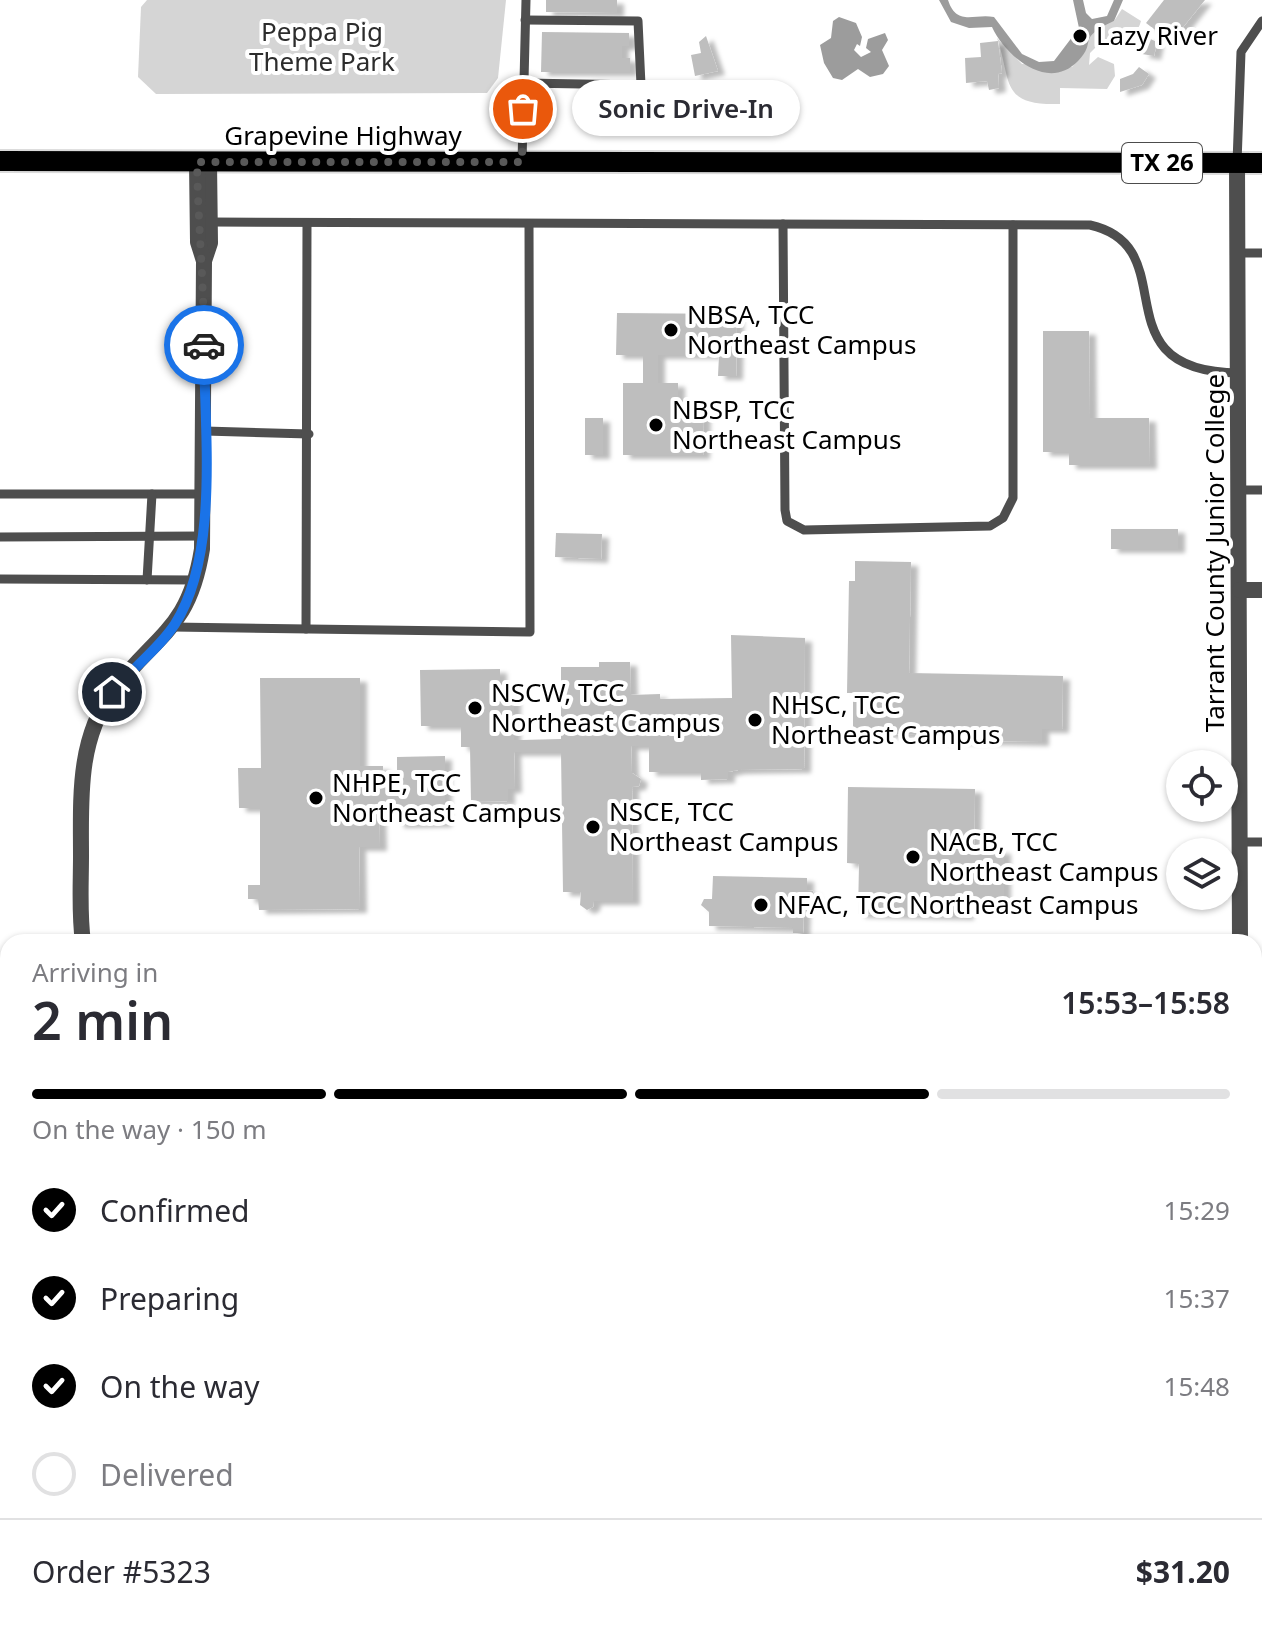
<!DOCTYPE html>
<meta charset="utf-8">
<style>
:root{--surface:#fff;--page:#f2f2f3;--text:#2b2b33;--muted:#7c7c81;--line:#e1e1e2;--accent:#000}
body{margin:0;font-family:"Noto Sans",sans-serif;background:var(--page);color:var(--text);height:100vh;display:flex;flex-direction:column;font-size:30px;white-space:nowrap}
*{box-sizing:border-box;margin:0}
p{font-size:26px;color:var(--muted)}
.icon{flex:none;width:44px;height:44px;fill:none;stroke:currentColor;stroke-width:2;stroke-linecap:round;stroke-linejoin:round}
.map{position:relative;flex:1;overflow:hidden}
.panel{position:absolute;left:0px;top:934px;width:1262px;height:706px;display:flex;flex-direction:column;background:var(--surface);border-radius:24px 24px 0 0;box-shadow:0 2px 6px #0004}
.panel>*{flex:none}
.fabs{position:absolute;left:1166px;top:750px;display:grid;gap:16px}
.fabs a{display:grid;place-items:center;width:72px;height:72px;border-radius:50%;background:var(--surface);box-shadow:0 2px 6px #0004;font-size:40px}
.pin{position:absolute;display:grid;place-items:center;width:68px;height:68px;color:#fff;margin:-34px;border:4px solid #fff;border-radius:50%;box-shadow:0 2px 8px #0007}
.courier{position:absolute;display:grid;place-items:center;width:80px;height:80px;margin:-40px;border:6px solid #1a73e8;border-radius:50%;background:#fff;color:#222;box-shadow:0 2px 10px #0007}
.bubble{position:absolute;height:56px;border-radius:28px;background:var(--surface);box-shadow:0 2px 6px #0004;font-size:26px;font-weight:600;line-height:56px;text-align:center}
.headline em{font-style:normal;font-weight:600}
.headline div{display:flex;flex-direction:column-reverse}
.headline{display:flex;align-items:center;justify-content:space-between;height:136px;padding:0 32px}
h1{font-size:52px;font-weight:600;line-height:60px}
.bar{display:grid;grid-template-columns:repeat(4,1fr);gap:12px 8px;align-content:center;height:96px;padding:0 32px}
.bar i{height:10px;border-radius:6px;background:var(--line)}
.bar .active{background:var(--accent)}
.bar p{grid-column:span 4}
.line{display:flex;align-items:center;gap:20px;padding:0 32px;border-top:2px solid var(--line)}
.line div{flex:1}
ol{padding:0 32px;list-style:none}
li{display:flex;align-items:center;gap:24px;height:88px}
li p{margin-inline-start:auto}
li .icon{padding:8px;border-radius:50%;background:var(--accent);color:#fff;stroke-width:4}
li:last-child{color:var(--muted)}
li i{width:44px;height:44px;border:4px solid var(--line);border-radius:50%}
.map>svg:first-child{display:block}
.green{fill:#d5d5d5}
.water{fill:#9c9c9c}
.building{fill:#bebebe;filter:url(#shadow)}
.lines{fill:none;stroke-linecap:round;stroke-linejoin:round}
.primary-casing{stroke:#dbdbdb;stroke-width:24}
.lane{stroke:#4e4e4e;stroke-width:9}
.street{stroke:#4e4e4e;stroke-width:16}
.secondary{stroke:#1b1b1b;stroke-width:16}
.primary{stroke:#000;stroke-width:20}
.done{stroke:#595959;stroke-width:8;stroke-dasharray:0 14.4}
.route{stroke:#1a73e8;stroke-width:10}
.poi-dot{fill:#000;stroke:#fff;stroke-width:3}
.labels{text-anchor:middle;stroke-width:8;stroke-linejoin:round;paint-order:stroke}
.shield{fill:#fff;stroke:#4c4c4c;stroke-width:2}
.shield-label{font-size:24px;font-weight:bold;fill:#000}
.park-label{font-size:26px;fill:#2c2c2c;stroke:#fff}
.poi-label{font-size:26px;fill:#000;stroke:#fff;text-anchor:start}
.street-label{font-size:26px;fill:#000;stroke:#fff}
</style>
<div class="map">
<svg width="1262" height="1639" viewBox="0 0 1262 1639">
<defs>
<filter id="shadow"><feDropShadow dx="7" dy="4" stdDeviation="2" flood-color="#0004"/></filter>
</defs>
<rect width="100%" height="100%" fill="#fff"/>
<g class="green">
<polygon points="147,0 506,0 498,78 487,93 156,94 138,77 141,7"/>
<path d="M1122,9L1141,21C1135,42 1122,38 1103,40L1090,53L1089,65L1098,57L1114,64L1115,76L1107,89L1060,88V104C999,106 1012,81 997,38L1022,64L1072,67L1082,55L1092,32L1114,21Z"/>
</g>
<g class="water">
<path d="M939,0H948C957,27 974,13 994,17L1022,54L1039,62L1054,61L1079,28L1073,0H1083L1086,13L1092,19L1107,16L1114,0H1123L1114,21C1075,39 1098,41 1078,61C1047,93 1005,55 992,27L969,28L951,22Z"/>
<polygon points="839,17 856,23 862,37 860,46 857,44 854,50 861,57 871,52 866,48 868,39 885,33 888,40 882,50 889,66 883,74 870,77 858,69 842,80 833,78 824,63 820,45 831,38 833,21"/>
</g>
<g class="building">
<polygon points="546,0 617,0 617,13 546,12"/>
<polygon points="1164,0 1205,0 1171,42 1146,23"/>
<polygon points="542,32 629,33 629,46 622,46 622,58 630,58 630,72 541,72"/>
<polygon points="706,36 718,71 695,76 691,55 701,53 699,42"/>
<polygon points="1146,37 1157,42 1154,56 1142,54"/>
<polygon points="998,41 1002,73 998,74 999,88 989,90 987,81 966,83 965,58 981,57 980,43"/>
<polygon points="1139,67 1149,74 1142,85 1120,92 1120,79 1133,74"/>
<polygon points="617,313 737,314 736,376 718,376 719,355 658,355 658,383 678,383 678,409 704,409 703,455 623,455 623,383 643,383 643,355 616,355"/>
<polygon points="1043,331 1089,331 1090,418 1149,418 1150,465 1069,465 1069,452 1043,452"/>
<rect x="585" y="418" width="18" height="37"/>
<rect x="1111" y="529" width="67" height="20"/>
<polygon points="556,533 602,534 601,559 555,557"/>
<polygon points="855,561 911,562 909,673 1063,676 1062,729 1042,729 1042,742 926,740 926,735 853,733 853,693 847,693 849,581 855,581"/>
<polygon points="731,635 805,638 804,769 738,770 728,772 728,779 701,780 701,772 649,772 649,746 631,746 632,773 641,779 639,786 632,787 633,901 594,901 593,907 587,910 580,905 581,892 563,892 561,752 514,752 515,789 508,789 508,801 471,802 470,747 461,747 461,726 421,726 420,670 500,669 500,694 514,694 514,740 522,740 561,739 561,667 599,667 599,662 630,662 631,695 660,694 660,699 732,698"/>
<polygon points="260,678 360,678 360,766 383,766 383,781 397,781 397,757 445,756 445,823 397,824 397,805 379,805 380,847 359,847 360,909 259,910 258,899 248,899 248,885 260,885 260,808 239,808 238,768 261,768"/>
<polygon points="848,787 975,789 974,849 1004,850 1004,909 967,908 967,916 858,914 859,864 847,863"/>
<polygon points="713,876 807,878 807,890 813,891 815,899 810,904 804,904 803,933 793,933 793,928 709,926 709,912 701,905 704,899 712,899"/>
</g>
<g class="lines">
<defs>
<polyline id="primary" points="0,161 1262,163"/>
</defs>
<use href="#primary" class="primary-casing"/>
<g class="lane">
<polyline points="524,83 641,85 638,21 525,20"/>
<polyline points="522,162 526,0"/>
<polyline points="1237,163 1241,52 1262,21"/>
<path d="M211,222L1090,225C1188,247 1095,372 1239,373"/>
<polyline points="783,224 785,510 787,521 804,530 990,526 1003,518 1013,498 1013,225"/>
<polyline points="1238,253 1262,253"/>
<polyline points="205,431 309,434"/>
<polyline points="1240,490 1262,490"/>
<polyline points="0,494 204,494"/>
<polyline points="0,537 204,536"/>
<polyline points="0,579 196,580"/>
<polyline points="147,580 152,494"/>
<polyline points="173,627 530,632 529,224"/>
<polyline points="306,629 307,223"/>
<polyline points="1240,842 1262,842"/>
<polyline points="0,1029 8,1029"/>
<polyline points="1254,1125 1262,1125"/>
<polyline points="0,1387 8,1387"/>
<polyline points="1254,1395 1262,1395"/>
</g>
<g class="street">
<polyline points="1237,163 1240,942"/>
<polyline points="204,261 210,243 209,162"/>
<polyline points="1240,590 1262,590"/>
<path d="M83,942C79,914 81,885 81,856C81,799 77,740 113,691C156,634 189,630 202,549L204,261L198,242L197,162"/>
<polyline points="1254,972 1262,972"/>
<polyline points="1254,1599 1262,1599"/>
<polyline points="765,1639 766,1632"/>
<polyline points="799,1639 799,1632"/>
</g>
<g class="secondary">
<polyline points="0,1543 8,1546"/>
<polyline points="0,1580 8,1584"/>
<polyline points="108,1632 122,1639"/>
<polyline points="189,1632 204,1639"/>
<polyline points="69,1639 72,1632"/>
</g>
<use href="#primary" class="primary"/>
</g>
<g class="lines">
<path class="done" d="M204,345C204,283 198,224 197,162H522L523,109"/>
<path class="route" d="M112,692C131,669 158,650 175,624C220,553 204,429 204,345"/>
</g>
<g class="poi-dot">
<circle cx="1080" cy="36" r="8"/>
<circle cx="671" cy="330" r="8"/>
<circle cx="656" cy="425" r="8"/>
<circle cx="475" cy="708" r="8"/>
<circle cx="755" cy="720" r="8"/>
<circle cx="316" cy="798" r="8"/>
<circle cx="593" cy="827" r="8"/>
<circle cx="913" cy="857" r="8"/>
<circle cx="761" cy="905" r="8"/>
</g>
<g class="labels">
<rect class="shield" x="1122" y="143" width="80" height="40" rx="6"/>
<g class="shield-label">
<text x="1162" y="171">TX 26</text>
</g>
<g class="park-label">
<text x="322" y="41">Peppa Pig<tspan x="322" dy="30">Theme Park</tspan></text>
</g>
<g class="poi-label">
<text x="1096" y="45">Lazy River</text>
<text x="687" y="324">NBSA, TCC<tspan x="687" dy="30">Northeast Campus</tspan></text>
<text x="672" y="419">NBSP, TCC<tspan x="672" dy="30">Northeast Campus</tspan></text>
<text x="491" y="702">NSCW, TCC<tspan x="491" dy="30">Northeast Campus</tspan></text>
<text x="771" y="714">NHSC, TCC<tspan x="771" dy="30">Northeast Campus</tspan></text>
<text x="332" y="792">NHPE, TCC<tspan x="332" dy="30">Northeast Campus</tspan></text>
<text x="609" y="821">NSCE, TCC<tspan x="609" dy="30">Northeast Campus</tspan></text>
<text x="929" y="851">NACB, TCC<tspan x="929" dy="30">Northeast Campus</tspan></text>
<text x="777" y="914">NFAC, TCC Northeast Campus</text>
</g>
<g class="street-label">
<text x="343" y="145">Grapevine Highway</text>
<text transform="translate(1215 553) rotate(-90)" y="9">Tarrant County Junior College</text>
</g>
</g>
</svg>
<div class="fabs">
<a><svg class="icon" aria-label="locate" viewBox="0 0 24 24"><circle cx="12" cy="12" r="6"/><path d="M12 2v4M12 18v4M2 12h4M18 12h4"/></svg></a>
<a><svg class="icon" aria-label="layers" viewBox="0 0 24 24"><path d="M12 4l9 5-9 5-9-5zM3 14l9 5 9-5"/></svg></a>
</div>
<div class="pin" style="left:523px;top:109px;background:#ea580c"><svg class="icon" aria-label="bag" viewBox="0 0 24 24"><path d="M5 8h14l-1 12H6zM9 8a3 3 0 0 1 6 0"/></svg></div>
<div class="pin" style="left:112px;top:692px;background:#1f2937"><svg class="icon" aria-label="home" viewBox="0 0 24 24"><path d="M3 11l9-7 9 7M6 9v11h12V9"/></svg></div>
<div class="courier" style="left:204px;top:345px"><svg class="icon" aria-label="car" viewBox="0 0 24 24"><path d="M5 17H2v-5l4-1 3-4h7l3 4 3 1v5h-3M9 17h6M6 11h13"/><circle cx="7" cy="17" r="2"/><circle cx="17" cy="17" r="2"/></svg></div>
<div class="bubble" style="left:572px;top:80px;width:228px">Sonic Drive-In</div>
<section class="panel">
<div class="headline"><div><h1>2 min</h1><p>Arriving in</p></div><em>15:53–15:58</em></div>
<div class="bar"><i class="active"></i><i class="active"></i><i class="active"></i><i></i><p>On the way · 150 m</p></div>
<ol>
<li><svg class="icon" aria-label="check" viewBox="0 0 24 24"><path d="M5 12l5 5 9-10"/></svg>Confirmed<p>15:29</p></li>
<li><svg class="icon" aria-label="check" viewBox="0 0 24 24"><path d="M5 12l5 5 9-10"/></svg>Preparing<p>15:37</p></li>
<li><svg class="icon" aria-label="check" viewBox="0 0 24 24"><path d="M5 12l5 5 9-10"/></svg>On the way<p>15:48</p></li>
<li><i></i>Delivered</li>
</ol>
<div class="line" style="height:104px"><div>Order #5323</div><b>$31.20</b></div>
</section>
</div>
